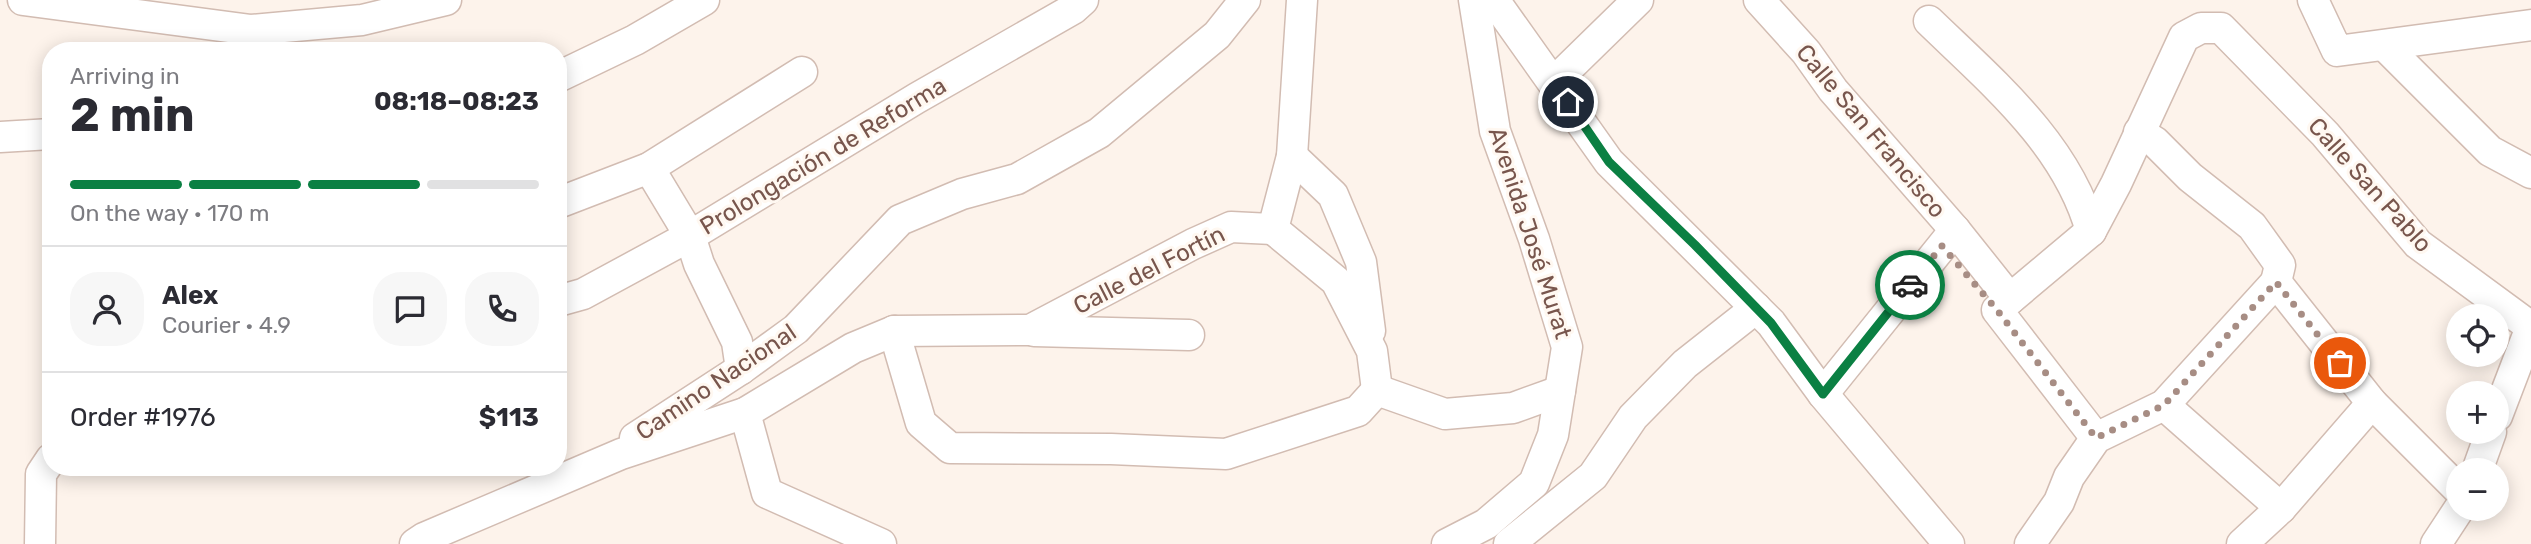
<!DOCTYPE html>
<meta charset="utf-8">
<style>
:root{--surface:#fff;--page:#f7f7f7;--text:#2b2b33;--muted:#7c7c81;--line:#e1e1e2;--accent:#0b8043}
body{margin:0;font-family:Rubik,sans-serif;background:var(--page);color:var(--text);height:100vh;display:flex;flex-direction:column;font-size:26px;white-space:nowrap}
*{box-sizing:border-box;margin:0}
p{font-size:23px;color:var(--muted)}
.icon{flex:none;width:38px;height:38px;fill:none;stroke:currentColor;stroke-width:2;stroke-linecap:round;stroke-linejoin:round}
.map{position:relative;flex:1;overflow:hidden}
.sheet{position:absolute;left:42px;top:42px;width:525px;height:434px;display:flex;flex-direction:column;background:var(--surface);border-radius:28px;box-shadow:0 4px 18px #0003}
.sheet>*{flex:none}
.buttons{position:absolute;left:2446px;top:304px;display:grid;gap:14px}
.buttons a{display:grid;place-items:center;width:63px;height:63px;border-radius:50%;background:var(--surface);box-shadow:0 4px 18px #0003;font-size:35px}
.pin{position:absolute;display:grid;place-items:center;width:60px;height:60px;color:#fff;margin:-30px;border:4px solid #fff;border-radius:50%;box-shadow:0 2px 7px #0007}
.courier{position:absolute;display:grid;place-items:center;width:70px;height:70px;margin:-35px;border:5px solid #0b8043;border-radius:50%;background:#fff;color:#222;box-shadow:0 2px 9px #0007}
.summary em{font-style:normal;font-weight:700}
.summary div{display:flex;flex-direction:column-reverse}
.summary{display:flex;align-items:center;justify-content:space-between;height:119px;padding:0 28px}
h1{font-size:46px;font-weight:700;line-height:52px}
.bar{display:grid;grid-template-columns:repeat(4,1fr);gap:10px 7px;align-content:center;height:84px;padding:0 28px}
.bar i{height:9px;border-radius:5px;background:var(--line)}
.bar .selected{background:var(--accent)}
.bar p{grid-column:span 4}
.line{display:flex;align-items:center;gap:18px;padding:0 28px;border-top:2px solid var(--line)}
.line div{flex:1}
.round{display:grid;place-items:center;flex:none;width:74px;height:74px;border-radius:28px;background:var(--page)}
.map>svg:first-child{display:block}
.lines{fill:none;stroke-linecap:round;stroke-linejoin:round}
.minor-casing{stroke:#d2bcb2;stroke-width:33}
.minor{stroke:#fff;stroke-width:30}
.done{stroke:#a78d84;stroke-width:7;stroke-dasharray:0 12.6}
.route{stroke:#0b8043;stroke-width:9}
.labels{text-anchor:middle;stroke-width:6;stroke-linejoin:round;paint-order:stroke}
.street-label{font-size:24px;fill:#78564d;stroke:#fff8f1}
</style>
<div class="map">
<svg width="2531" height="544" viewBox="0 0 2531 544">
<rect width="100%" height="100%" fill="#fdf3eb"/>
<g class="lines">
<defs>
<g id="minor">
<polyline points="23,0 251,30 362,20 446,0"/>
<polyline points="1302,0 1292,156 1273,229 1336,281 1372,351 1377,390"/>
<polyline points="1494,0 1609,162 1771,323 1823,394 1949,544"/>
<polyline points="1759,0 1806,52 1833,90 1955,230 2010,299 1997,310 2096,438"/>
<polyline points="2313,0 2337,51 2531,25"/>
<path d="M1929,21C1992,82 2067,144 2091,231"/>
<polyline points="2385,46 2490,151 2531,173"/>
<polyline points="558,77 635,40 704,0"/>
<polyline points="1554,82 1638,0"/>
<polyline points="2139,132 2155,142 2190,177 2252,226 2280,265 2276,282"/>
<polyline points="0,137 51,134"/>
<polyline points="1292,156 1333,195 1361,262 1370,331"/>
<polyline points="649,168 690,236 699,264 737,342 741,369"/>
<polyline points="558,203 649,168 802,72"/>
<polyline points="2276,282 2372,403 2459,490"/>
<polyline points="2010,299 2091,231 2116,184 2184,37 2201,28 2221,28 2325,134 2418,244 2531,327 2497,416"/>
<polyline points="558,301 583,294 690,236 917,98 1073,9 1083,0"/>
<polyline points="894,331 921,423 950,448 1111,449 1226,454 1358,411 1377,390"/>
<polyline points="1034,331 1189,335"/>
<polyline points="1377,390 1445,414 1513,408 1560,391"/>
<polyline points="1823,394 1955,230"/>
<polyline points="2164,405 2281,508"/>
<polyline points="745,413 767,493 881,544"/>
<polyline points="635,438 741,369 796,329 900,220 962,194 1017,179 1099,133 1217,35 1245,0"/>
<polyline points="2477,471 2491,432"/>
<polyline points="40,544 41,474 51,459"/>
<polyline points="415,544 424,538 621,454 745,413 853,348 894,331 1030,330 1193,244 1231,227 1273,229"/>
<polyline points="1447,544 1486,524 1534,483 1553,435 1567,347 1534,239 1495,131 1474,0"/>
<polyline points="1509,544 1593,476 1633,417 1685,364 1756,308"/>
<polyline points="2030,544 2059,502 2069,477 2096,438 2164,405 2276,282"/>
<polyline points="2242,544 2281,508 2372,403"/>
<polyline points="2436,544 2459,509"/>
</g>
</defs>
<use href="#minor" class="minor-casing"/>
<use href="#minor" class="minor"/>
</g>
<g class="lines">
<polyline class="done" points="1910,285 1942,246 1997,310 2096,438 2164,405 2276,282 2340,363"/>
<polyline class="route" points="1568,102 1609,162 1695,245 1771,323 1823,394 1910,285"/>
</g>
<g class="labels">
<g class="street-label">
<text transform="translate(1871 131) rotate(50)" y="8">Calle San Francisco</text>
<text transform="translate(823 156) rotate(-31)" y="8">Prolongación de Reforma</text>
<text transform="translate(2370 185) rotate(48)" y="8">Calle San Pablo</text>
<text transform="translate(1530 233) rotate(72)" y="8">Avenida José Murat</text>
<text transform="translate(1149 270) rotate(-27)" y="8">Calle del Fortín</text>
<text transform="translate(716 382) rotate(-34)" y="8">Camino Nacional</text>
</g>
</g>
</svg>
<div class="buttons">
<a><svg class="icon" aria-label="locate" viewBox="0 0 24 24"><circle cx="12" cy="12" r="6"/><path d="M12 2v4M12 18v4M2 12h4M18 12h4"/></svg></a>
<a>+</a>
<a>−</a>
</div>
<div class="pin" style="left:2340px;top:363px;background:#ea580c"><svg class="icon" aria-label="bag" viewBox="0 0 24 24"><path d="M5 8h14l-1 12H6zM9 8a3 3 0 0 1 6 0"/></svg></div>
<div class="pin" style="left:1568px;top:102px;background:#1f2937"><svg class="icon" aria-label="home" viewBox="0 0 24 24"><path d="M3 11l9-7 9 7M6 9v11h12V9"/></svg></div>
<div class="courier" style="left:1910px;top:285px"><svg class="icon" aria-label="car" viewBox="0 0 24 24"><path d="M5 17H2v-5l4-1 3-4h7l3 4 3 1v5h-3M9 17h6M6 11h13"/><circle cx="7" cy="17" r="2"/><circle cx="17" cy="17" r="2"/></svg></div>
<section class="sheet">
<div class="summary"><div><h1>2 min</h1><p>Arriving in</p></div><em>08:18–08:23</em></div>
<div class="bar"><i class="selected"></i><i class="selected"></i><i class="selected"></i><i></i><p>On the way · 170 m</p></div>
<div class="line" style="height:126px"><a class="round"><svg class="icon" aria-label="person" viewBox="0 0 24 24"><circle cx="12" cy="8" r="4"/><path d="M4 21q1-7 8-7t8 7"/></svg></a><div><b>Alex</b><p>Courier · 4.9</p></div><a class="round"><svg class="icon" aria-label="chat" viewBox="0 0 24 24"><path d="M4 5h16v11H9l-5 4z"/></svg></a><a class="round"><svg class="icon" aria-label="phone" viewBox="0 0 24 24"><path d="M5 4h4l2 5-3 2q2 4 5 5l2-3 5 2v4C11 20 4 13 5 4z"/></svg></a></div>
<div class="line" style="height:91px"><div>Order #1976</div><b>$113</b></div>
</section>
</div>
